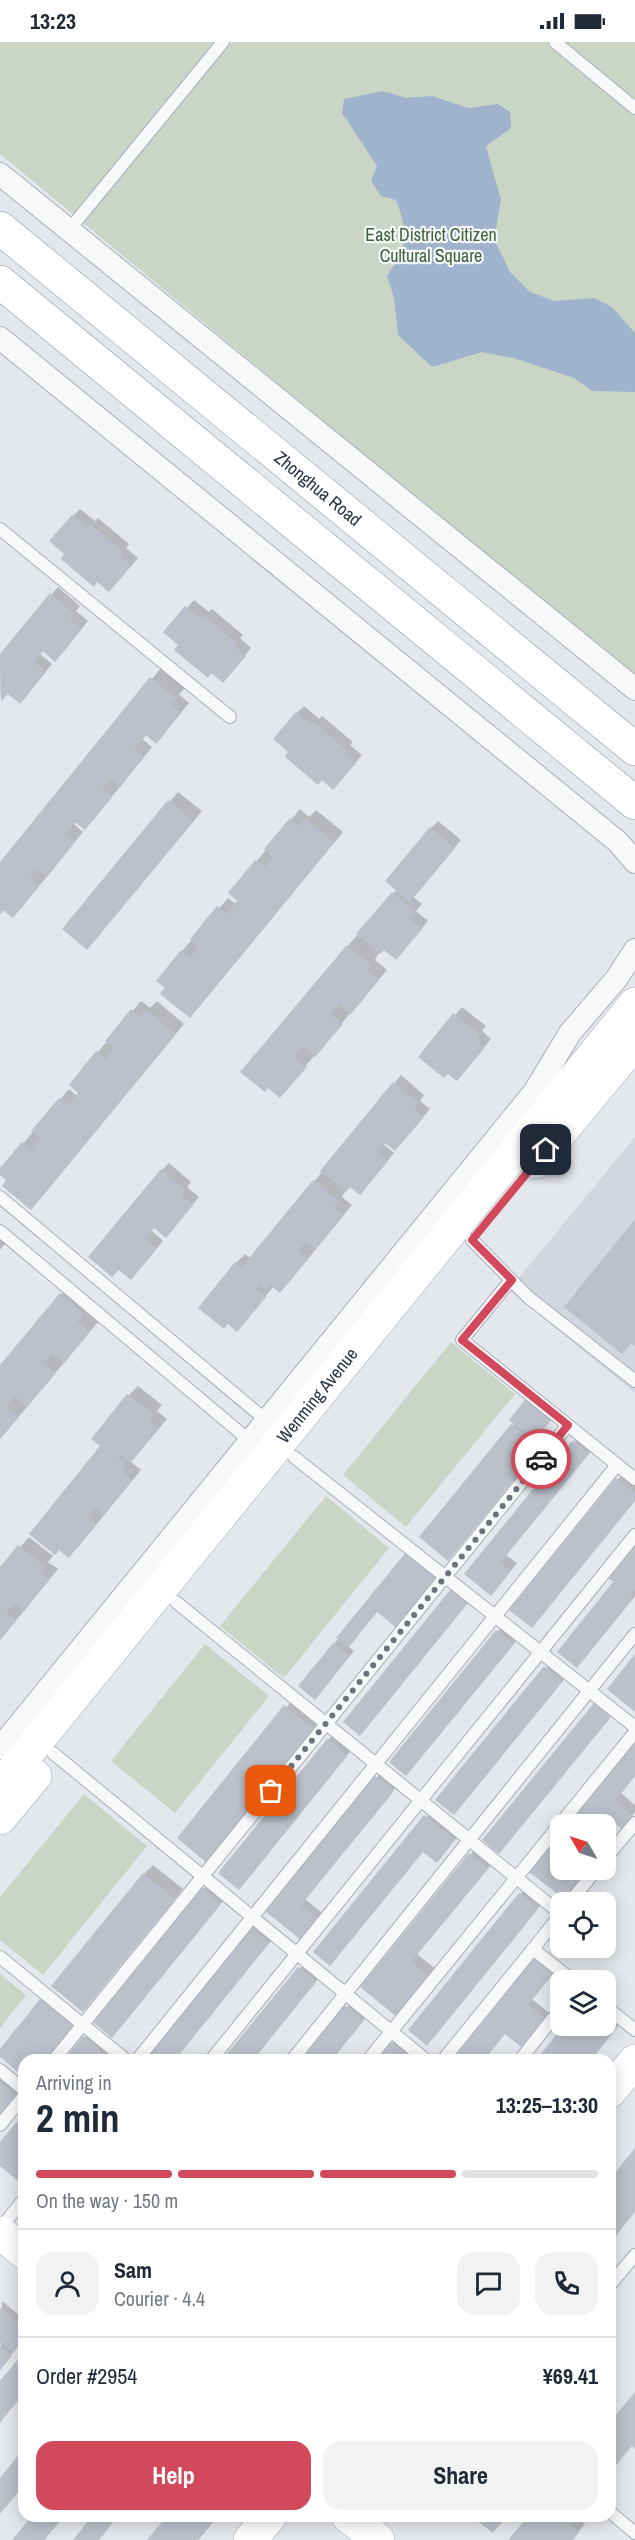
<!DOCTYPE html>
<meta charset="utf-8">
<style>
:root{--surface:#fff;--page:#f2f2f3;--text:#1f2937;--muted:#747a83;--line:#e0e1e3;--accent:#d1495b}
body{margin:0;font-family:"Archivo Narrow",sans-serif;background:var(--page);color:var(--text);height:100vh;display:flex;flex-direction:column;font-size:22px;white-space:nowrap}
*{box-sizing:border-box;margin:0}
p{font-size:20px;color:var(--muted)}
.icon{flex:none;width:33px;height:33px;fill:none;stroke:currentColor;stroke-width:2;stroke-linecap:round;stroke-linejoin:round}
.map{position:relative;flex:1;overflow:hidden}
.panel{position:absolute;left:18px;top:2012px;width:598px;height:468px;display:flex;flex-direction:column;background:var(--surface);border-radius:18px;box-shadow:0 3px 15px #0003}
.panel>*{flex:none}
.needle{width:39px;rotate:309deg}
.controls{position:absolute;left:550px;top:1772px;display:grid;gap:12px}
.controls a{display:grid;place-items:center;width:66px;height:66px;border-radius:12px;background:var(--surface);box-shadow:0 3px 15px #0003;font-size:30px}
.pin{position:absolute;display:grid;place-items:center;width:51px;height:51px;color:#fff;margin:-26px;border-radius:12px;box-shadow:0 3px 9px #0006}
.courier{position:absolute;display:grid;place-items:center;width:60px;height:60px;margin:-30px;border:4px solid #d1495b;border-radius:50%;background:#fff;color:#222;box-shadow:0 2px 8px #0007}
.summary em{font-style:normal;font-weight:700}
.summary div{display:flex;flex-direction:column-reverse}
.summary{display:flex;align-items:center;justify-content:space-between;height:102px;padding:0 18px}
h1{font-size:39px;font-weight:700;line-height:45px}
.bar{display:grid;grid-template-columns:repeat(4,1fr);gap:9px 6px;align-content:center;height:72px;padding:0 18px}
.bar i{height:8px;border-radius:4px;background:var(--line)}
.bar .active{background:var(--accent)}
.bar p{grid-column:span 4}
.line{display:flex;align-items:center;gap:15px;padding:0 18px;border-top:2px solid var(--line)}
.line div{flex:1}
.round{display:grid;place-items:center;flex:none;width:63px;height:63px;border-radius:18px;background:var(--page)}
.primary-button{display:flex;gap:12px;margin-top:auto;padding:12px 18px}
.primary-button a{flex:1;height:69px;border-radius:18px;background:var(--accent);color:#fff;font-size:24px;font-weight:700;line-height:69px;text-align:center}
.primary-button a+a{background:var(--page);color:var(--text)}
.status{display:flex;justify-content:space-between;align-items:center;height:42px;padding:0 30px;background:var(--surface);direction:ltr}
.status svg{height:16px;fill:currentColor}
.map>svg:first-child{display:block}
.built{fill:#d2d6de}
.green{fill:#c9d6c5}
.water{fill:#9fb4cc}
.shadow{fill:#0003}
.building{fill:#bbc0ca}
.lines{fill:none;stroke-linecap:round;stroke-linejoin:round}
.lane-casing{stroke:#a9aeb7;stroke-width:14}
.street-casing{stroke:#a9aeb7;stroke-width:24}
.secondary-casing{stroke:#a9aeb7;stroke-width:34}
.primary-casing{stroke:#a3abb8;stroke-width:34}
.highway-casing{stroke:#8b94a3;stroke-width:34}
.lane{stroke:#f7f8fa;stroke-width:12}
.street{stroke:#f7f8fa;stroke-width:22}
.secondary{stroke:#fff;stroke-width:33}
.primary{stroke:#fff;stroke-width:33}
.highway{stroke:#fff;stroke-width:33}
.done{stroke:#6c737f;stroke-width:6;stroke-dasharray:0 10.8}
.route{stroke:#d1495b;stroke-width:8}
.labels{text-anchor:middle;stroke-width:4.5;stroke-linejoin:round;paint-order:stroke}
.park-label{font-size:18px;fill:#3f6138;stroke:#f4f6f9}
.street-label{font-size:18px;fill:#2b3445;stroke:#f4f6f9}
</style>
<div class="status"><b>13:23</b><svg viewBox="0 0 49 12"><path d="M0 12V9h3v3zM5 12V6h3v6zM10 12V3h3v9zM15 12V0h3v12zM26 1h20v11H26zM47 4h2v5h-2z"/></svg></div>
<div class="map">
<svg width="635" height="2498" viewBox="0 0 635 2498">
<rect width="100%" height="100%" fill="#e4e7ec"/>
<polygon class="built" points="635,1095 635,1351 509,1248"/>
<g class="green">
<polygon points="0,0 635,0 635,637 0,112"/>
<polygon points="451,1300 515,1352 406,1485 343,1433"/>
<polygon points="326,1454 389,1506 284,1636 220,1584"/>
<polygon points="205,1602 269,1654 175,1771 111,1719"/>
<polygon points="84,1752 147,1804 43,1933 0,1898 0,1855"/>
<polygon points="0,1932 26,1953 0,1986"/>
</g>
<path class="water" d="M383,49L406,56L432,54L469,66L498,62L510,70L511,86L486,104L501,158L494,197L510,230L530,250L554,259L594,256L612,265L635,291V350L592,349L574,336L513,316L482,310L432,325L398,293L394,256L387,234C408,203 409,193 396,158L381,154L371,139L377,124L342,71L344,57Z"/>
<g class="shadow">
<polygon points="80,467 95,479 98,476 129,502 126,506 138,516 116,541 67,512 73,474"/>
<polygon points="58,545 80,564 76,569 88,579 62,611 43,608 40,612 52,622 27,653 8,650 1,657 0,614"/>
<polygon points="194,558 209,570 212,567 243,593 240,596 251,606 230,632 212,629 165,590"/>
<polygon points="161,626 185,646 179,652 189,661 165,690 147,692 142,697 152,705 94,777 76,779 74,782 83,790 22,865 13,874 4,867 0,871 0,822"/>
<polygon points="304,664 319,677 322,674 353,700 350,703 362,713 340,739 322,736 291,710 297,671"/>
<polygon points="178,750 202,769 87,906 64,887"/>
<polygon points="300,767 309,775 316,768 343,790 199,965 182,909 228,856 236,862 239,859 230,851"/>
<polygon points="438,779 461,798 413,855 422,862 416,869 428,879 403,909 384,906 378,912 375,918 387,928 280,1054 268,1044 348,904 397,847 431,786"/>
<polygon points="141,959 150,966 157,959 184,982 40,1157 8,1138 0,1129 69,1047 77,1054 98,1010"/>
<polygon points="462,965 486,984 482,989 491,997 457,1037 420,1015"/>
<polygon points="401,1033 424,1053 420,1059 430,1067 402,1100 386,1100 384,1103 394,1111 367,1144 350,1143 346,1148 342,1155 352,1163 289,1240 274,1244 237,1288 236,1221 245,1212 251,1217"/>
<polygon points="169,1121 191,1140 187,1145 199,1155 173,1187 154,1184 151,1188 163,1199 138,1229 119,1226 162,1128"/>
<polygon points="0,1196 6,1201 0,1208"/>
<polygon points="70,1243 92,1262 86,1270 98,1280 0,1397 0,1325"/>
<polygon points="138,1344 162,1363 157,1369 167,1377 131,1420 141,1428 78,1505 59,1507 102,1404 129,1353"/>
<polygon points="514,1381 541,1390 548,1396 457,1508"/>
<polygon points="581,1392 595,1404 506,1513 517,1521 498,1544 466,1532"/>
<polygon points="624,1430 635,1439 635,1458 511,1568"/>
<polygon points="29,1495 53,1514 48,1520 58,1527 0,1598 0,1528"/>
<polygon points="415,1502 446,1528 378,1568 348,1604 354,1609 319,1651 300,1644"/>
<polygon points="635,1506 635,1554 584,1617 615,1540"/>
<polygon points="504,1582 520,1594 413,1725 391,1720"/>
<polygon points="553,1618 569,1631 461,1764 437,1758"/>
<polygon points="295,1655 324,1679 217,1810 179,1796"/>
<polygon points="335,1691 353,1706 246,1839 328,1698"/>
<polygon points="635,1702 635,1734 621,1751 635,1763 635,1770 628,1778 604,1771 596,1782 570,1782"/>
<polygon points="383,1728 399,1741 305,1857 322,1871 305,1891 267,1868"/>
<polygon points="433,1767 459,1793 441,1815 424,1809 315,1910"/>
<polygon points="561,1793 561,1827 577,1827 583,1833 568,1851 532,1829"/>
<polygon points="477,1805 494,1819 417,1912 436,1927 397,1973 362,1945"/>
<polygon points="153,1823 183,1847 83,1968 144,1832"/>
<polygon points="210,1840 227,1854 119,1987 203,1847"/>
<polygon points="527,1845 544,1859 434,1995 520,1852"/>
<polygon points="259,1880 275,1894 174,2018 252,1887"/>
<polygon points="544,1908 561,1922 532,1957 549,1971 526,1999 505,1990 537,1915"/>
<polygon points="306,1919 322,1932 253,2018 224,2018"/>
<polygon points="49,1951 80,1976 46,2018 24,2018 24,2033 0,2013 0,2009"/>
<polygon points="354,1957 370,1970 331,2018 303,2018"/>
<polygon points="91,1988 117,2018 66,2018"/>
<polygon points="399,1994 414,2006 404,2018 392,2001"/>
<polygon points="0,2027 23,2046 0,2075"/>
<polygon points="2,2259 24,2277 24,2296 0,2328"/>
<polygon points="34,2474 64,2474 44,2498 14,2498"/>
<polygon points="169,2474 218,2474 198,2498 149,2498"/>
<polygon points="530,2474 579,2474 577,2476 585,2482 572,2498 510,2498"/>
</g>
<g class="building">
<polygon points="72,473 87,486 90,482 123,510 120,514 132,523 109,550 97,540 94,545 61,517 64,512 49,499"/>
<polygon points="50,551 74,571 70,577 82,587 55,620 43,609 34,620 46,630 20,662 8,652 1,659 0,612"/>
<polygon points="185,564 201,577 204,573 237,601 234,604 246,614 223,641 211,631 208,636 174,608 178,603 163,590"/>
<polygon points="150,635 176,656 171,662 181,671 156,702 146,693 134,708 144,715 120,745 111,737 102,747 112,755 85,788 75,780 65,792 75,800 47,835 37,827 30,836 39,844 13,876 3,868 0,873 0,820"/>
<polygon points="296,670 311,683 314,680 347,708 344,711 356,721 333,748 322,738 318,743 285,715 288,710 273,697"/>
<polygon points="168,758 194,779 87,908 62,887"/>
<polygon points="290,776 299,784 305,776 334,800 190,976 160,952 165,946 156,939 181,908 190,916 199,905 190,897 217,864 227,872 237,859 228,851 255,818 265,825 273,815 264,807"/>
<polygon points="430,785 455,806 410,860 385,839"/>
<polygon points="392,850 416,870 410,877 422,887 396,918 384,908 380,912 356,892"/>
<polygon points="347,903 371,923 367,928 379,938 351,972 339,962 330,972 343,982 315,1015 303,1004 294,1015 307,1025 280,1056 268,1046 265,1050 240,1030"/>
<polygon points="131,967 140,975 146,968 176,992 31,1168 2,1144 6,1138 0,1133 0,1126 22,1100 31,1107 40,1096 31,1089 59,1056 68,1063 78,1051 69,1043 96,1009 106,1017 114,1006 105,999"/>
<polygon points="453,971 480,992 476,997 485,1005 457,1039 448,1032 444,1036 418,1015"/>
<polygon points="393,1040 418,1061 414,1067 424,1075 395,1109 385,1101 378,1111 388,1119 360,1153 350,1145 346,1150 320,1129"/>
<polygon points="161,1127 185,1148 181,1153 193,1163 166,1196 154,1186 145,1196 157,1206 131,1238 119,1228 112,1235 88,1215"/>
<polygon points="313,1138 339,1159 334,1165 344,1173 316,1207 306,1199 298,1209 308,1217 280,1251 270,1243 266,1248 260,1242 256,1247 266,1255 237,1290 228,1282 224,1287 198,1266 235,1220 241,1226"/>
<polygon points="635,1177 635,1305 631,1301 622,1312 564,1265"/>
<polygon points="60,1251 84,1272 77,1280 90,1290 64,1321 52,1311 43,1321 56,1331 27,1365 15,1354 7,1364 19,1375 0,1397 0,1323"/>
<polygon points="127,1352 154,1373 149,1379 158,1387 130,1421 121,1413 118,1417 127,1424 123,1430 132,1438 104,1473 94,1465 87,1474 96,1482 69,1516 59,1508 55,1513 29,1492 100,1404 91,1397"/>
<polygon points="528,1354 554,1375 534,1399 509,1378"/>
<polygon points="511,1382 540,1406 448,1519 419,1495"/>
<polygon points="573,1398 589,1412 500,1521 511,1529 491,1554 464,1532"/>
<polygon points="616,1436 635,1451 635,1459 532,1586 509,1568"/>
<polygon points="18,1503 44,1524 40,1530 50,1537 24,1569 14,1561 6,1571 16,1579 0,1598 0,1525"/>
<polygon points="635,1504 635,1547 630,1553 633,1556 577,1626 557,1610 613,1540 609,1536"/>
<polygon points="407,1509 440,1535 398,1587 377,1570 348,1606 336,1596"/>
<polygon points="451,1547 468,1561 360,1694 343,1680"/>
<polygon points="496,1588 514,1602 406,1734 389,1720"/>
<polygon points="333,1601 350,1614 315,1658 298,1644"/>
<polygon points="635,1612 635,1670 607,1647"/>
<polygon points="544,1624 563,1639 454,1773 435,1758"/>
<polygon points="594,1661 611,1675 499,1812 482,1798"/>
<polygon points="284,1663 316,1689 208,1822 177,1796"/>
<polygon points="327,1697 347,1714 239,1848 218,1831"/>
<polygon points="635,1700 635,1734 615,1759 633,1774 622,1787 604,1773 596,1782 568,1782"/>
<polygon points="375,1734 394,1749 301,1863 318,1876 301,1898 265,1869"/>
<polygon points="424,1773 455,1798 437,1821 423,1810 330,1924 313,1910"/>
<polygon points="561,1791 561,1827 566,1827 580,1838 564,1857 529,1830"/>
<polygon points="469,1811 488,1827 411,1920 430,1935 397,1975 360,1945"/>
<polygon points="143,1831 175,1857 83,1970 51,1944"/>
<polygon points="202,1846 221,1862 112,1996 93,1980"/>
<polygon points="519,1851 538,1867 427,2004 408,1988"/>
<polygon points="251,1886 269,1901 175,2018 144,2018"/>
<polygon points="536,1914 555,1930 528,1963 545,1976 521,2005 505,1992 484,2018 452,2018"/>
<polygon points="298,1925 316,1940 253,2018 222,2018"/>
<polygon points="40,1957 74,1984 46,2018 24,2018 24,2035 0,2015 0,2007"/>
<polygon points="345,1963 364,1978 332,2018 301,2018"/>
<polygon points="606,1971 620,1982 591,2018 536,2018 564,1983 606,1983"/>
<polygon points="83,1994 112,2018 64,2018"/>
<polygon points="391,2000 408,2014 405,2018 377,2018"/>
<polygon points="0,2040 17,2054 0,2076"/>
<polygon points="24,2071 24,2144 0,2124 0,2100"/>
<polygon points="635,2106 635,2170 610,2201 610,2137"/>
<polygon points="0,2266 24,2285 24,2297 13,2311 0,2300"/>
<polygon points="0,2304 12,2314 0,2328"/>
<polygon points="24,2310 24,2351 0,2381 0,2339"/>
<polygon points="635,2350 635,2407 632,2404 614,2426 610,2423 610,2380"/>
<polygon points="24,2406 24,2443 0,2472 0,2436"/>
<polygon points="32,2474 64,2474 44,2498 12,2498"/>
<polygon points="92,2474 118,2474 99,2498 73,2498"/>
<polygon points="167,2474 218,2474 198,2498 147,2498"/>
<polygon points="471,2474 507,2474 493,2491"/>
<polygon points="528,2474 579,2474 571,2484 579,2490 573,2498 508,2498"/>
</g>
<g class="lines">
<defs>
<g id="lane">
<polyline points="555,0 635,66"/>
<polyline points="69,188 223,0"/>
<polyline points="0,487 230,675"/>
<polyline points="0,1155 267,1379"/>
<polyline points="0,1189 250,1399"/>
<polyline points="472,1198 528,1255 635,1339"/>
<polyline points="511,1238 462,1298 635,1437"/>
<polyline points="294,1415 635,1685"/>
<polyline points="176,1560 561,1872"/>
<polyline points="53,1711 426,2018"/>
<polyline points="606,1816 635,1781"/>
<polyline points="570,1860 597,1827"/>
<polyline points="560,1873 533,1907 572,1938"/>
<polyline points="0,1915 126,2018"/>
<polyline points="606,1965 635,1988"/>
<polyline points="54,2018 568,1383"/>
<polyline points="137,2018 617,1423"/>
<polyline points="211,2018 635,1493"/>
<polyline points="292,2018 635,1592"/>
<polyline points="368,2018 635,1690"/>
<polyline points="443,2018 533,1907"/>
<polyline points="520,2018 561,1966"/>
<polyline points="0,2028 24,2048"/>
<polyline points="0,2083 24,2054"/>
<polyline points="0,2187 24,2157"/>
<polyline points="610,2243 635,2213"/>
<polyline points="610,2470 635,2491"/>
</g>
<g id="street">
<polyline points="0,132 635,647"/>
<polyline points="0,296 618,800 635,820"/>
<polyline points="0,1706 535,1049 570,991 617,936 635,908"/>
</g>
<g id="secondary">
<polyline points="610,2049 635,2019"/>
<polyline points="0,2191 24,2210"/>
<polyline points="348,2474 378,2498"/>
<polyline points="250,2498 270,2474"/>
</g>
<g id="primary">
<polyline points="536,1120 635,1000"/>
<path id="s1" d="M0,1745L635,962"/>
<polyline points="0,1776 35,1734"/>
</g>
<g id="highway">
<path id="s2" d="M0,186L635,707"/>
<polyline points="0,240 635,761"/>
</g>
</defs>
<use href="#lane" class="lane-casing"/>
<use href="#street" class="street-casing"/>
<use href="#secondary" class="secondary-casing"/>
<use href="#primary" class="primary-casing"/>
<use href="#highway" class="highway-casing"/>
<use href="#lane" class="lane"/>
<use href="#street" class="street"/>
<use href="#secondary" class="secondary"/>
<use href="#primary" class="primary"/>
<use href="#highway" class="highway"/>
</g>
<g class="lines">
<polyline class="done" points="271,1749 541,1417"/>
<polyline class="route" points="541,1417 568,1383 462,1298 512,1238 472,1198 546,1108"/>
</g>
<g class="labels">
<g class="park-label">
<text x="431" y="199">East District Citizen<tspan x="431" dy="21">Cultural Square</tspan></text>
</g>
<g class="street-label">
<text dy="6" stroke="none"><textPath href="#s2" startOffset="411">Zhonghua Road</textPath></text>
<text dy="6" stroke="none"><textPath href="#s1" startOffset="504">Wenming Avenue</textPath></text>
</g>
</g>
</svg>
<div class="controls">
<a><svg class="needle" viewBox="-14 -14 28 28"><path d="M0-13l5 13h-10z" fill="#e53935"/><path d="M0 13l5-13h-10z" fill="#747a83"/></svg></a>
<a><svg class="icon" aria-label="locate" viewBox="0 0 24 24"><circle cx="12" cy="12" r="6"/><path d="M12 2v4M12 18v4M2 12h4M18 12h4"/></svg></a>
<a><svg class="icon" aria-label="layers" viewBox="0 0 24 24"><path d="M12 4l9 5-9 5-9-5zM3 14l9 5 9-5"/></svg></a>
</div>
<div class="pin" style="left:271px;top:1749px;background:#ea580c"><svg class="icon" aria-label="bag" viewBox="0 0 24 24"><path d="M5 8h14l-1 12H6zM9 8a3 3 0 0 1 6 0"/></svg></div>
<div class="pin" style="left:546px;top:1108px;background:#1f2937"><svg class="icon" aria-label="home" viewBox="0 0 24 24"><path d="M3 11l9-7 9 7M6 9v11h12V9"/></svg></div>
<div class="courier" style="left:541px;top:1417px"><svg class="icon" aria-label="car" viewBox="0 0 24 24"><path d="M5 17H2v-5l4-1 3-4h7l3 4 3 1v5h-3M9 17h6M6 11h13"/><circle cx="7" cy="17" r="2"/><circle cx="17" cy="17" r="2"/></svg></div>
<section class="panel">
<div class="summary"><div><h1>2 min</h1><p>Arriving in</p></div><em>13:25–13:30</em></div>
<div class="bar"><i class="active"></i><i class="active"></i><i class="active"></i><i></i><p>On the way · 150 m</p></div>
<div class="line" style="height:108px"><a class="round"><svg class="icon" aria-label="person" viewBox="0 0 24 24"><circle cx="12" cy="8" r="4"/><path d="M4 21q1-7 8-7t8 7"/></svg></a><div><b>Sam</b><p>Courier · 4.4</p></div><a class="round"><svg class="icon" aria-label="chat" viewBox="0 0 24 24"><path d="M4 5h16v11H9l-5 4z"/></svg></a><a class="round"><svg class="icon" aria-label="phone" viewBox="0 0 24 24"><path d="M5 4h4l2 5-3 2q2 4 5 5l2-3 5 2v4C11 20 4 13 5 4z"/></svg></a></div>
<div class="line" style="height:78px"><div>Order #2954</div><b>¥69.41</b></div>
<div class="primary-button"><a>Help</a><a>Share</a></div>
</section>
</div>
